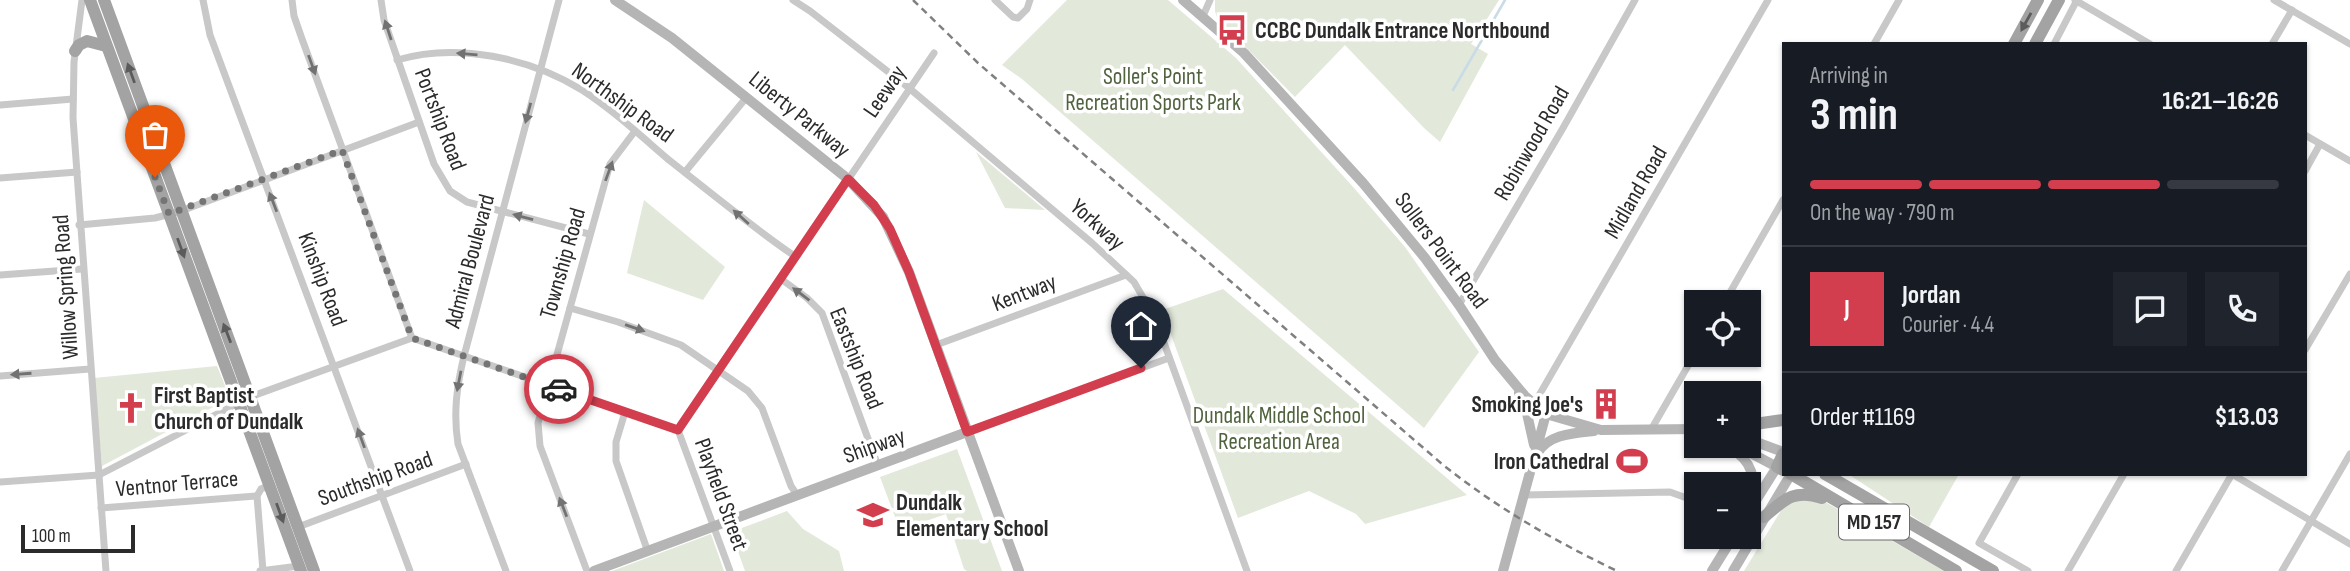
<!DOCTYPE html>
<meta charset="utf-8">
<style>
:root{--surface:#171b24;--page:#20242c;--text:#f1f3f6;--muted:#9ea1a6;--line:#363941;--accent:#d23e4e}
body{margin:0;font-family:"Sofia Sans Condensed",sans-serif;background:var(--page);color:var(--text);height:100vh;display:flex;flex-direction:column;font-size:26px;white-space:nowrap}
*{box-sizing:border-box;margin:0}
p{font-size:23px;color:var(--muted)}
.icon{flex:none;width:38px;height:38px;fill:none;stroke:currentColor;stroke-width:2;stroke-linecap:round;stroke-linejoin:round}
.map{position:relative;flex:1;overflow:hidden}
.panel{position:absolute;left:1782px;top:42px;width:525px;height:434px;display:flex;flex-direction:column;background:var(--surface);border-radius:0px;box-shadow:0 2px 5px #0004}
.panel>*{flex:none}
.tools{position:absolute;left:1684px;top:290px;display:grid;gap:14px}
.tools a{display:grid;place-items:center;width:77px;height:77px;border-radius:0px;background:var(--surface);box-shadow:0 2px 5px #0004;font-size:35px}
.scale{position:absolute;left:21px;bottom:18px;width:114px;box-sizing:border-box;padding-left:7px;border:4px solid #2b2b2b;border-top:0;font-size:19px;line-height:24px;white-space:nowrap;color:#2b2b2b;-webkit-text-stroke:5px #fff;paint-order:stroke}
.pin{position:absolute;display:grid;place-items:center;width:60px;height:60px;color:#fff;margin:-72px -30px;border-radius:50% 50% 50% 0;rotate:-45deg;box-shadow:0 0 7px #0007}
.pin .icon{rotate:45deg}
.courier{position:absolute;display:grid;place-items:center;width:70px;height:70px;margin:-35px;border:5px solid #d23e4e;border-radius:50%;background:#fff;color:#222;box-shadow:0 2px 9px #0007}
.overview em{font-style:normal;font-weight:700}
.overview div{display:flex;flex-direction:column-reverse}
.overview{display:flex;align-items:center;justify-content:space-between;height:119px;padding:0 28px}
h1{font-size:46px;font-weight:700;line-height:52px}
.bar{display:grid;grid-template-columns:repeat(4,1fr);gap:10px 7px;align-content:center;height:84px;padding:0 28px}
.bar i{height:9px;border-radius:5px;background:var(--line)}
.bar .selected{background:var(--accent)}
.bar p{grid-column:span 4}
.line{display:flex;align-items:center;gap:18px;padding:0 28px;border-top:2px solid var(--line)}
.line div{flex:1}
.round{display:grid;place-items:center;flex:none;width:74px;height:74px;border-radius:0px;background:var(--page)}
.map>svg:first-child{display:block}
.green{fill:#e2e8da}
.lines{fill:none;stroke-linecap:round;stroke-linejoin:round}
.stream{stroke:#c8dbe6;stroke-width:2.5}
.street{stroke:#c8c8c8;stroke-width:7}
.secondary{stroke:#b5b5b5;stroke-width:10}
.primary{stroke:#a3a3a3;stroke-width:12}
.rail{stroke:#808080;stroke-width:2.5;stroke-dasharray:7 5;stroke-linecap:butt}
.oneway{fill:#5b5b5b}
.oneway2{fill:#727272}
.done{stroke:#757575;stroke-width:7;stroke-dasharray:0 12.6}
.route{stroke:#d23e4e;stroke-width:9}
.labels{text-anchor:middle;stroke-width:7;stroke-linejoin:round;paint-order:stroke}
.shield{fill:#fff;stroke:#6b6b6b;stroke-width:2}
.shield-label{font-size:21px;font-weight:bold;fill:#2b2b2b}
.poi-label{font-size:23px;font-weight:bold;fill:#2b2b2b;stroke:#fff;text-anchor:start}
.park-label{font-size:23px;fill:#50623e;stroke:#fff}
.street-label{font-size:23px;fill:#2b2b2b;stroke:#fff}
</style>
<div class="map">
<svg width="2350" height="571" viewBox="0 0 2350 571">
<rect width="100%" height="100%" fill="#fff"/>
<g class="green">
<polygon points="1067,0 1168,0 1236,58 1354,188 1405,247 1479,352 1424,428 1022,79 1002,65"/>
<polygon points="1215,0 1499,0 1471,44 1488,54 1440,142 1424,128 1345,45 1295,97 1217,18 1215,11"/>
<polygon points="976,152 1045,210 1005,208"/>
<polygon points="644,200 725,267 703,300 627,273"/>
<polygon points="1223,289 1467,495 1365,524 1356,514 1309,491 1238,518 1162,310"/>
<polygon points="217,366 230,398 102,466 94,378"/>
<polygon points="957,449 1002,571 967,571 964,569 946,514 900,530 880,477"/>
<polygon points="1848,474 1959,474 1929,527"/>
<polygon points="1820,499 1944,571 1744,571 1782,509 1790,501"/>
<polygon points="787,511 803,529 839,551 844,571 745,571 731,532"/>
<polygon points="711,534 724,571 612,571"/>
</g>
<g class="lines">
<polyline class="stream" points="1453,90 1505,0"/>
<g class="street">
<polyline points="82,0 74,62 73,118 106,571"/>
<polyline points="203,0 210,35 410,571"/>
<polyline points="292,0 294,16 302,39 412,338"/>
<polyline points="381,0 384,20 434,164 450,191 467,202 589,234"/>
<polyline points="793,0 810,11 909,88 1092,243 1134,282 1155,318 1247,571"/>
<polyline points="995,0 1013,17 1018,18 1027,9 1030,0"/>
<polyline points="2075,0 2150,44"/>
<polyline points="2274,0 2350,44"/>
<polyline points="1203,16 1210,0"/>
<polyline points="1874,44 1899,0"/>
<polyline points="2054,44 2077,0"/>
<polyline points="2272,44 2292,10"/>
<path d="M397,60C457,42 530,58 582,90C613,110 641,136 669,160C711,193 752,227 796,257"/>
<polyline points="0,105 73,99"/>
<polyline points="2305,135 2350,161"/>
<polyline points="2305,171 2320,144"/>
<polyline points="685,172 746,98"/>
<polyline points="0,178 77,172"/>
<polyline points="79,225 155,218 181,211 419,122"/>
<polyline points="0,275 82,269"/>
<polyline points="781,279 807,298 822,313 878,466"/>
<polyline points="1724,303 1783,200"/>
<polyline points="1459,305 1563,128 1635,0"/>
<polyline points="570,308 618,322 681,345 748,391 762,408 791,486 797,495"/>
<polyline points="412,338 678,430"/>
<polyline points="936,345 1126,275"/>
<polyline points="2305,350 2350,274"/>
<polyline points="0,376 90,369"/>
<polyline points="1534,404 1768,0"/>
<polyline points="625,412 616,442 616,461 648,552"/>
<polyline points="1652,428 1696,352"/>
<polyline points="678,430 934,53"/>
<polyline points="678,430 730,571"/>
<polyline points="967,432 1169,358"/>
<polyline points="2018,474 1979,543 2028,571"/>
<polyline points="2232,474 2350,544"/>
<polyline points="0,482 99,475 250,397 412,338"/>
<polyline points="1523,495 1670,492 1695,501"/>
<polyline points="101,508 257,496"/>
<polyline points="298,527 466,464"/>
<polyline points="260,571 299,566"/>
<polyline points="263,571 257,496 261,489 270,485"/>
<path d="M506,571L458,444C453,413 457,385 464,356L559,0"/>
<polyline points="587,571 540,446 538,423 610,164 635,131"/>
<polyline points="2068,571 2124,474"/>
<polyline points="2176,571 2232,474"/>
<polyline points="2282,571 2350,454"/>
</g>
<g class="secondary">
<polyline points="615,0 672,38 848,179 883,217 909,272 1019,571"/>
<polyline points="1183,0 1244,53 1363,183 1425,258 1459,305 1495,360 1525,396 1546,414 1601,430 1696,429"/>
<polyline points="1519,393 1526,409 1534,445"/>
<polyline points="1748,439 1783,452"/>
<polyline points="1734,446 1747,451 1777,467 1748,513"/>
<path d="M1730,448C1754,462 1755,478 1752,503"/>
<path d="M1537,454C1547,434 1575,433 1594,431"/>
<polyline points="594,571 967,432"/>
<polyline points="1503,571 1546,414"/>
<polyline points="1712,571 1733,537"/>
<polyline points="1733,571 1791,474"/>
</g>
<g class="primary">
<polyline points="90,0 301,571"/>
<polyline points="104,0 314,571"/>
<polyline points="2014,44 2038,0"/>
<polyline points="2035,44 2059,0"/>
<polyline points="75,51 79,45 87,41 106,46"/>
<polyline points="1748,425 1783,420"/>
<polyline points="1783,454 1777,467 1783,470"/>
<polyline points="1791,474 1956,571"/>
<polyline points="1825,474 1993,571"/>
<path d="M1764,517C1785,499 1794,489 1822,498"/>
</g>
<path class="rail" d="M913,0L978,63L1442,464C1497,508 1553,540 1617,571"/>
</g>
<defs><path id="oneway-solid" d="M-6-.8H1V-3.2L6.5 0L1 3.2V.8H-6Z" transform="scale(1.75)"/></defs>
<g class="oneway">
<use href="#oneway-solid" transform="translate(2026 22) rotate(119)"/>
<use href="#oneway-solid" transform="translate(131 73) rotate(-110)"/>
<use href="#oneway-solid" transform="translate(181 248) rotate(70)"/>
<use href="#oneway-solid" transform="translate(227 333) rotate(-111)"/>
<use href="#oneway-solid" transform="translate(280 513) rotate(70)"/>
</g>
<g class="oneway2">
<use href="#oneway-solid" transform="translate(388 30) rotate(-108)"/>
<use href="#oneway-solid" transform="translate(467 54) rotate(-175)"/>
<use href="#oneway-solid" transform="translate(312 65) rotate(70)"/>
<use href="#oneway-solid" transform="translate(528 113) rotate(105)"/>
<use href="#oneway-solid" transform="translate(609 171) rotate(-70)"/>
<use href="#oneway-solid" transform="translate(273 202) rotate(-111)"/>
<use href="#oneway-solid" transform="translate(523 217) rotate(-165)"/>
<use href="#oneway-solid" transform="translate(741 217) rotate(-138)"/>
<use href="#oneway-solid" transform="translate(801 294) rotate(-143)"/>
<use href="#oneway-solid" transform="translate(635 328) rotate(19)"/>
<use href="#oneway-solid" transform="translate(21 374) rotate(176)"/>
<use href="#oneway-solid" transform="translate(459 381) rotate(101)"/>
<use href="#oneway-solid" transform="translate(361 438) rotate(-110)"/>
<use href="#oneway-solid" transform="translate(563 507) rotate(-111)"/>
</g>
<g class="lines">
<polyline class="done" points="155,177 169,214 342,150 412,338 559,389"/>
<polyline class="route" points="559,389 678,430 848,179 874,205 890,229 909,272 967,432 1141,368"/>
</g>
<defs>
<symbol id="bus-bare" viewBox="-9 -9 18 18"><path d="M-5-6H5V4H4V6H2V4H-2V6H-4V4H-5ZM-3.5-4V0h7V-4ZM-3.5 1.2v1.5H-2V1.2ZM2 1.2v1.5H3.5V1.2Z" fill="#d23e4e" stroke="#fff" stroke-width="2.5" paint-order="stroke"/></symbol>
<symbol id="building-bare" viewBox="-9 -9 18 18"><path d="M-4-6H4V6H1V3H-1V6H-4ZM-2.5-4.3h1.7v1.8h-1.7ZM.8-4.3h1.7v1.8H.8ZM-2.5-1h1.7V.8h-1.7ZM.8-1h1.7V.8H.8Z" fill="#d23e4e" stroke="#fff" stroke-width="2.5" paint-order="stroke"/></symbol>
<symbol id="church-bare" viewBox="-9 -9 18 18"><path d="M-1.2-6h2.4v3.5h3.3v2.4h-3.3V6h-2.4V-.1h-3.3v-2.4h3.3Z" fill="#d23e4e" stroke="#fff" stroke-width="2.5" paint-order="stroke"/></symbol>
<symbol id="stadium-bare" viewBox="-9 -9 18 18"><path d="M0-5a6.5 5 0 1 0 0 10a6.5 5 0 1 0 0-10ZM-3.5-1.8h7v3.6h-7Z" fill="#d23e4e" stroke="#fff" stroke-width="2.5" paint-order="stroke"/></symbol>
<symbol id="school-bare" viewBox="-9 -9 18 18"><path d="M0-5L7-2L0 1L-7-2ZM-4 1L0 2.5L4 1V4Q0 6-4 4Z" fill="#d23e4e" stroke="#fff" stroke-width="2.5" paint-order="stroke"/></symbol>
</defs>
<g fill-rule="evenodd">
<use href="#bus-bare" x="1210" y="8" width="44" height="44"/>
<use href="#building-bare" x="1584" y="382" width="44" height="44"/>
<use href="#church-bare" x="109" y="386" width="44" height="44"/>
<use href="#stadium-bare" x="1610" y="439" width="44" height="44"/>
<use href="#school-bare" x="851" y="493" width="44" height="44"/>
</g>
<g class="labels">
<rect class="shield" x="1839" y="504.5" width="70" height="35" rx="5"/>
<g class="shield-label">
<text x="1874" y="529">MD 157</text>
</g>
<g class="poi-label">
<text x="1255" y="38">CCBC Dundalk Entrance Northbound</text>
<text x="154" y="403">First Baptist<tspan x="154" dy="26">Church of Dundalk</tspan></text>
<text x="1583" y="412" text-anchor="end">Smoking Joe's</text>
<text x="1609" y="469" text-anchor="end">Iron Cathedral</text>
<text x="896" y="510">Dundalk<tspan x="896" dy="26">Elementary School</tspan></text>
</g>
<g class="park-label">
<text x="1153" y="84">Soller's Point<tspan x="1153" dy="26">Recreation Sports Park</tspan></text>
<text x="1279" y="423">Dundalk Middle School<tspan x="1279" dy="26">Recreation Area</tspan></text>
</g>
<g class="street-label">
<text transform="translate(884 91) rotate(-56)" y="8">Leeway</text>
<text transform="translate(623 102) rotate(36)" y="8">Northship Road</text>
<text transform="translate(800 114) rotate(39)" y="8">Liberty Parkway</text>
<text transform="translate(441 119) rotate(69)" y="8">Portship Road</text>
<text transform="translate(1531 143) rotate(-60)" y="8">Robinwood Road</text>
<text transform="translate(1635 192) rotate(-60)" y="8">Midland Road</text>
<text transform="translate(1098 224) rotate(42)" y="8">Yorkway</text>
<text transform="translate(1442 250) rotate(53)" y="8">Sollers Point Road</text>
<text transform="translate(469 261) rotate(-75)" y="8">Admiral Boulevard</text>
<text transform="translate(562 263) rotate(-74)" y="8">Township Road</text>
<text transform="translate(323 279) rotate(69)" y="8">Kinship Road</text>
<text transform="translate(65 287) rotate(-94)" y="8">Willow Spring Road</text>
<text transform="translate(1024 292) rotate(-21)" y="8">Kentway</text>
<text transform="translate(857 358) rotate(68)" y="8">Eastship Road</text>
<text transform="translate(874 445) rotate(-20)" y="8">Shipway</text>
<text transform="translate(375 478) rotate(-20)" y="8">Southship Road</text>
<text transform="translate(177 483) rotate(-5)" y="8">Ventnor Terrace</text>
<text transform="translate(722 494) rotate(70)" y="8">Playfield Street</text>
</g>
</g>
</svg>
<div class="tools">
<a><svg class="icon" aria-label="locate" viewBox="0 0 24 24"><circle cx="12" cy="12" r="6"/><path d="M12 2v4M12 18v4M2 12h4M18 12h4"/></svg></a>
<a>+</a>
<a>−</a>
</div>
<div class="scale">100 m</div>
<div class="pin" style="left:155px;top:177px;background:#ea580c"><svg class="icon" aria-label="bag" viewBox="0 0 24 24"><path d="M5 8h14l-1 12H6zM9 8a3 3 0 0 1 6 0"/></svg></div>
<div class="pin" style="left:1141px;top:368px;background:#1f2937"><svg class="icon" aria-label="home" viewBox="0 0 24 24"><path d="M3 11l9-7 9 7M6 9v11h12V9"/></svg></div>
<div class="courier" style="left:559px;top:389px"><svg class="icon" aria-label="car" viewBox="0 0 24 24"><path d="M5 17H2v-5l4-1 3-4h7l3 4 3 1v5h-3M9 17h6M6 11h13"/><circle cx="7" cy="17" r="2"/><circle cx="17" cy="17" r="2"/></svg></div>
<section class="panel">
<div class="overview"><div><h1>3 min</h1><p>Arriving in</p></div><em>16:21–16:26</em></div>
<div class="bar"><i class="selected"></i><i class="selected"></i><i class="selected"></i><i></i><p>On the way · 790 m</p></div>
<div class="line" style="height:126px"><b class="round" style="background:var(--accent);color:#fff">J</b><div><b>Jordan</b><p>Courier · 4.4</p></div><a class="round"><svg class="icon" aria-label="chat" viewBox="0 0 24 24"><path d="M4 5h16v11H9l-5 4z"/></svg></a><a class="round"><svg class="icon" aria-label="phone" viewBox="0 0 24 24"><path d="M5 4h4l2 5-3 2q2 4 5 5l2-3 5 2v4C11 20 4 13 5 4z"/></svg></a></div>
<div class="line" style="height:91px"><div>Order #1169</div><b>$13.03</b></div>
</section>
</div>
